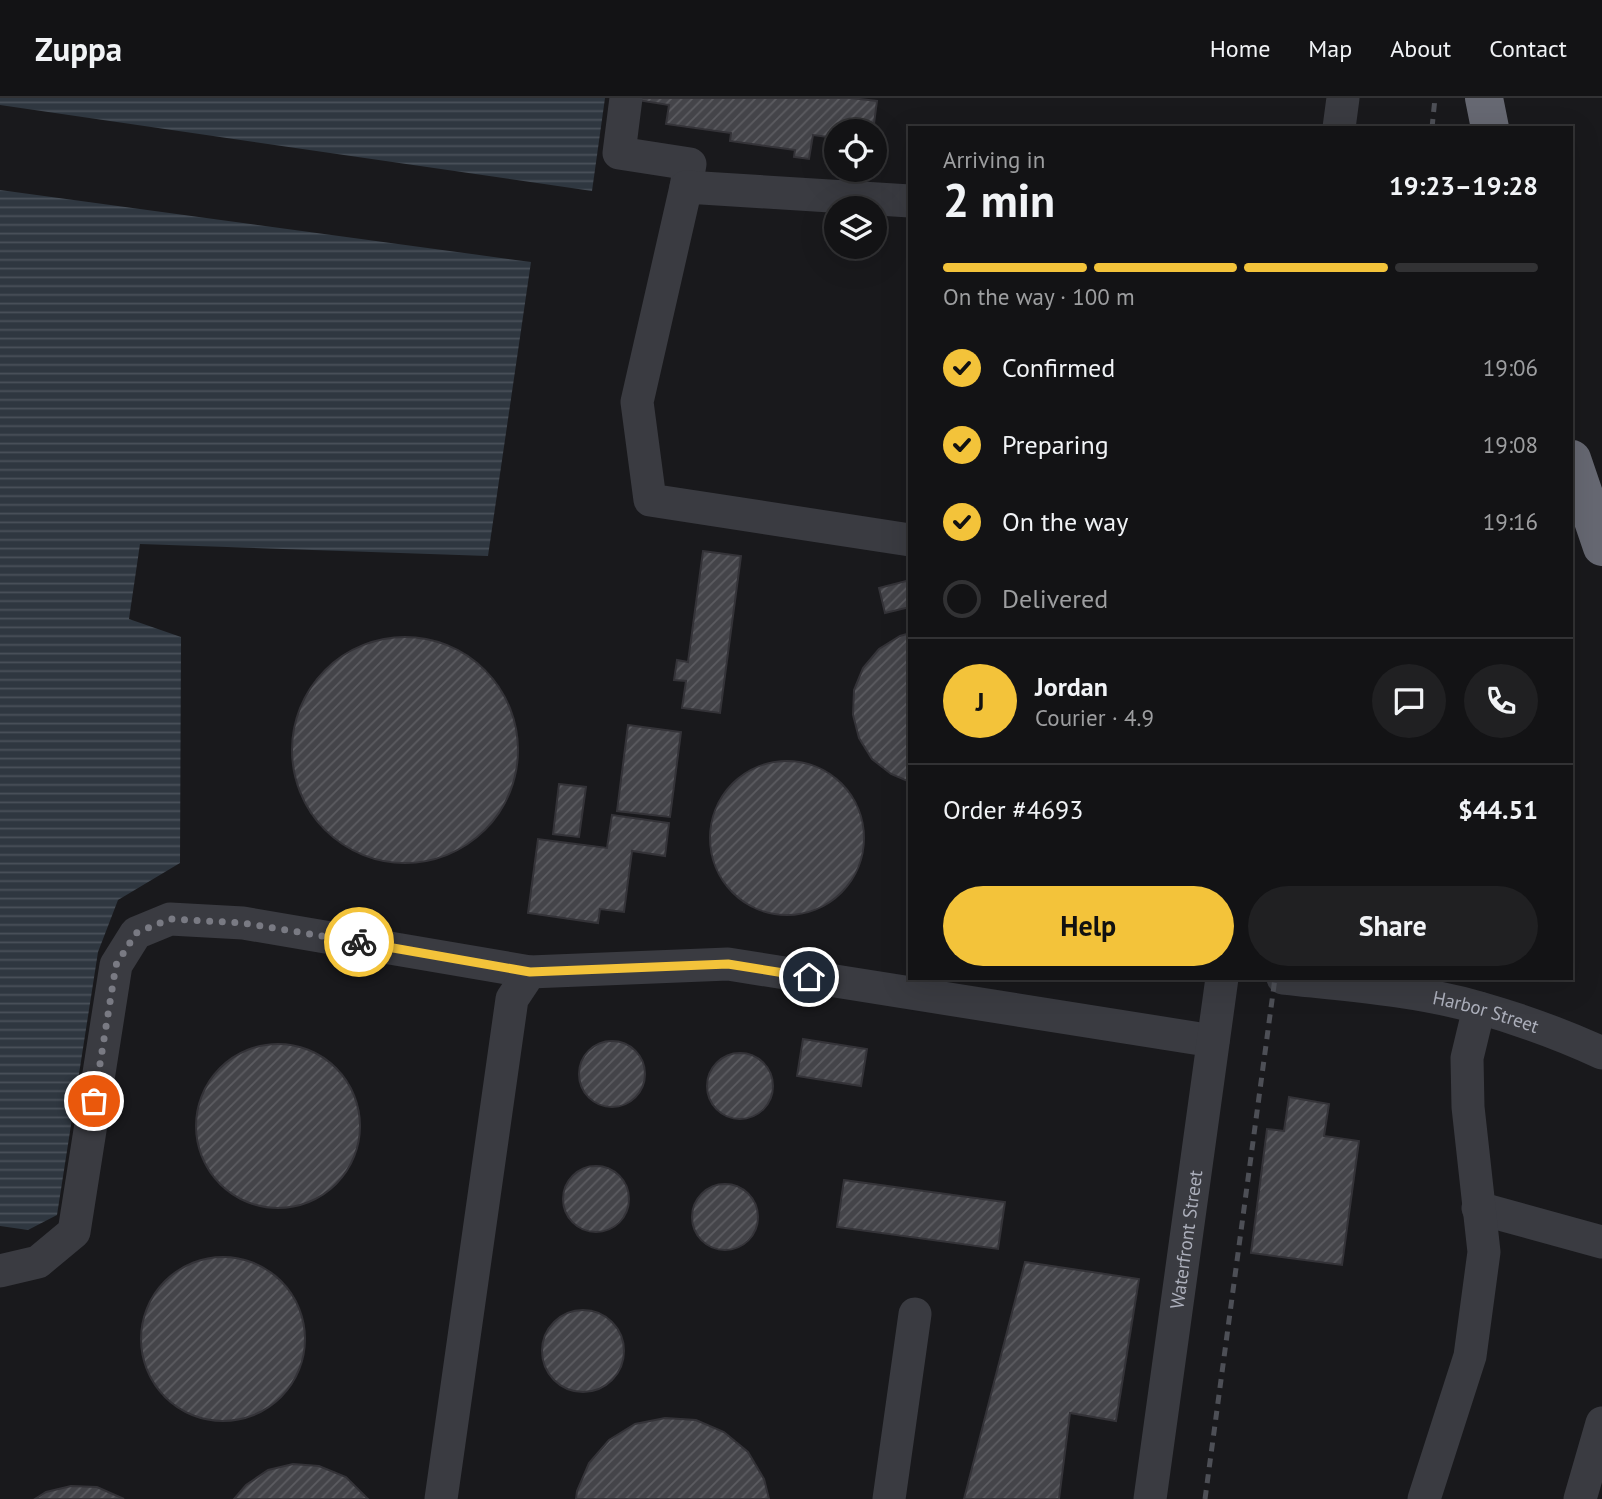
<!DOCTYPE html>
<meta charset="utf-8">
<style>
:root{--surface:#131315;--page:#202022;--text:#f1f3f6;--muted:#9d9ea0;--line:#323234;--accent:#f3c33a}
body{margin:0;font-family:"PT Sans",sans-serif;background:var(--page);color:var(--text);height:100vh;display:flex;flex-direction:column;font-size:26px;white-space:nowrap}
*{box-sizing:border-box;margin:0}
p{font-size:23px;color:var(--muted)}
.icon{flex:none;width:38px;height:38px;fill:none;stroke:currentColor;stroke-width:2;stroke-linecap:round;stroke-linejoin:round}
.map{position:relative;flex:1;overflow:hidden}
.side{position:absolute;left:908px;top:28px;width:665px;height:854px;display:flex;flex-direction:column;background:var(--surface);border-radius:0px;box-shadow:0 7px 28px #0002,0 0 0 2px var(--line)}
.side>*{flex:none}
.fabs{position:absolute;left:824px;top:21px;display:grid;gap:14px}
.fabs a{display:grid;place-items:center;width:63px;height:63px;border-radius:50%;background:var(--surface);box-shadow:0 7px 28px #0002,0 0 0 2px var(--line);font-size:35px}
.pin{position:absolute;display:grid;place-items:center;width:60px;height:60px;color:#fff;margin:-30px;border:4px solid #fff;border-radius:50%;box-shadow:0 2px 7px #0007}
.courier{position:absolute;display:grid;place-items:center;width:70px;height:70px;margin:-35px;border:5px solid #f3c33a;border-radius:50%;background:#fff;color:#222;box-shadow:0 2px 9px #0007}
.summary em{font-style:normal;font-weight:800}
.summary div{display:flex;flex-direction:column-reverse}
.summary{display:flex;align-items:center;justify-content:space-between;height:119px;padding:0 35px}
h1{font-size:46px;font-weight:800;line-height:52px}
.bar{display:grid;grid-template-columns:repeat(4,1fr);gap:10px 7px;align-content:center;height:84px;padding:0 35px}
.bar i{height:9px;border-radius:5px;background:var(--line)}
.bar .selected{background:var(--accent)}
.bar p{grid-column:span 4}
.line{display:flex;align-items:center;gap:18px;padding:0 35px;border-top:2px solid var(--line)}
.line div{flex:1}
.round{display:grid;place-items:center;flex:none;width:74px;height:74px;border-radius:37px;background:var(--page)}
ol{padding:0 35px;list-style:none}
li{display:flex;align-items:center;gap:21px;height:77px}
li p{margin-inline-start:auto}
li .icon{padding:7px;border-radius:50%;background:var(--accent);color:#111;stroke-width:4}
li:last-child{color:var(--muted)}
li i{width:38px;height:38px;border:4px solid var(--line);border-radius:50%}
.action{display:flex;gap:14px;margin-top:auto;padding:14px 35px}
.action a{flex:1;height:80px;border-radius:42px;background:var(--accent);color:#111;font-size:28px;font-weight:800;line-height:80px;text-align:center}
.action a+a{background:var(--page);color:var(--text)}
header{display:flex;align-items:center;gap:42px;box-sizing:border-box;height:98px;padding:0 35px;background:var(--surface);border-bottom:2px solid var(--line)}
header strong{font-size:33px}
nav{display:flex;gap:38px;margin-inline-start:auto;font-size:24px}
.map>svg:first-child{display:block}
.water{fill:url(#water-rules)}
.building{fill:url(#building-hatch);stroke:#343338;stroke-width:2}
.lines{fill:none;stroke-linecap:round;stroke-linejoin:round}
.minor{stroke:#3a3b41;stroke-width:33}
.highway{stroke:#666872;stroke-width:38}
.rail{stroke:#4d4f56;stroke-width:5;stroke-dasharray:9 7;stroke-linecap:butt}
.done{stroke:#797a83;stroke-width:7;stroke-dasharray:0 12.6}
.route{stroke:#f3c33a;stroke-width:9}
.labels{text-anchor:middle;stroke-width:6;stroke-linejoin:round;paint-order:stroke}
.street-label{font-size:19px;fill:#acafbb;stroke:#141417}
</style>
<header>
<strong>Zuppa</strong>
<nav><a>Home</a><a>Map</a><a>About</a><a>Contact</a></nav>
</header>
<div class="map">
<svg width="1602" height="1401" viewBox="0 0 1602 1401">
<defs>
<pattern id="water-rules" width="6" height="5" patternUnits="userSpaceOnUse" patternTransform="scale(1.75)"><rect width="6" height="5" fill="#2f3740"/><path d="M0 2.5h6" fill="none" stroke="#4a515a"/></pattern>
<pattern id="building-hatch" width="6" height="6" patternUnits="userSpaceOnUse" patternTransform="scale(1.75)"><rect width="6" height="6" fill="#444449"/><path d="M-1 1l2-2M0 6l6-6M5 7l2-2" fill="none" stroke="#5c5c61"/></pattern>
</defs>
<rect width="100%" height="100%" fill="#19191c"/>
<g class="water">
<polygon points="0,0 605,0 592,93 0,7"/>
<polygon points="0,92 531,164 488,458 140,446 129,521 181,539 180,765 118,802 98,854 57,1117 28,1132 0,1128"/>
</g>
<g class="building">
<polygon points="637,0 851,0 877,3 873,33 836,33 836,40 813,37 809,61 794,59 795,52 730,43 731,35 666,26 669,7 637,2"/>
<polygon points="703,453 741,458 720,615 682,610 686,583 674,582 677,562 688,564"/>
<polygon points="910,482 910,509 885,515 879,490"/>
<polygon points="910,535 910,684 891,676 872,661 859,640 853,617 854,592 863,570 879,551 900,538"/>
<circle cx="405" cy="652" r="113"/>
<polygon points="628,627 681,634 670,719 617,713"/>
<circle cx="787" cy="740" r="77"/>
<polygon points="559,686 586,689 579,739 553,736"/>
<polygon points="612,717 669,725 665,758 632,753 624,814 600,811 598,825 528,815 538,741 607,750"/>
<polygon points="803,941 867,951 861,988 797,978"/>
<circle cx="612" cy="976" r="33"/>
<circle cx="278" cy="1028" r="82"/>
<circle cx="740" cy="988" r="33"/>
<polygon points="1289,999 1329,1006 1324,1038 1359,1043 1342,1167 1251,1155 1267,1031 1284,1033"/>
<circle cx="596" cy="1101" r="33"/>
<polygon points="844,1082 1005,1104 998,1151 837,1129"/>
<circle cx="725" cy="1119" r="33"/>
<circle cx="223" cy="1241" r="82"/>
<polygon points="1025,1164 1139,1181 1116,1323 1070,1315 1059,1401 964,1401"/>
<circle cx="583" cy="1253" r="41"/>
<polygon points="665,1320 696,1322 724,1334 748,1354 764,1381 769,1401 576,1401 577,1393 589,1365 609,1342 635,1326"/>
<polygon points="293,1366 319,1368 346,1379 368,1401 234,1401 246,1387 268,1372"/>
<polygon points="71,1388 97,1389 124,1401 35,1401 46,1394"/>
</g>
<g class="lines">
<g class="minor">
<polyline points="626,0 619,55 690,66 686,89"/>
<polyline points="1339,30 1343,0"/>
<polyline points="910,103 686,89 637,304 650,402 910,442"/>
<path id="s1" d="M1283,880C1348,887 1417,892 1480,910C1522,922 1563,937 1602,955"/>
<polyline points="1478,1110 1602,1144"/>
<polyline points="0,1173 38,1164 74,1134 116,867 136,835 170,821 243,825 530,874"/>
<polyline points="441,1401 512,901 530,874 728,866 1213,943"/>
<polyline points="889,1401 915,1216"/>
<path id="s2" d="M1150,1401L1222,880"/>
<polyline points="1424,1401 1470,1258 1484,1154 1468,1009 1467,960 1479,910"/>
<polyline points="1580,1401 1602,1325"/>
</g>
<g class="highway">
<polyline points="1484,0 1490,30"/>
<polyline points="1572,361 1602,449"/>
</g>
<g class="rail">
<polyline points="1432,30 1435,0"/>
<polyline points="1205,1401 1275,880"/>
</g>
</g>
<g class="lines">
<polyline class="done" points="94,1003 116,867 136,835 170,821 243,825 359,844"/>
<polyline class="route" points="359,844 530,874 728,866 809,879"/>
</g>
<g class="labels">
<g class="street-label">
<text dy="7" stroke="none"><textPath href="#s1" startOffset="206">Harbor Street</textPath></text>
<text dy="7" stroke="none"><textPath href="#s2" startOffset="262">Waterfront Street</textPath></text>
</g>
</g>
</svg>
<div class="fabs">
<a><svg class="icon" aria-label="locate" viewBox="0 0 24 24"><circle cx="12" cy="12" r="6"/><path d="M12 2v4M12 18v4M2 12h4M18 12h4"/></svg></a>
<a><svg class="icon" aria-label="layers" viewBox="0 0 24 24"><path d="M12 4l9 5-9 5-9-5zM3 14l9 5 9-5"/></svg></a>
</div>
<div class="pin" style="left:94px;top:1003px;background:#ea580c"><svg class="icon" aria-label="bag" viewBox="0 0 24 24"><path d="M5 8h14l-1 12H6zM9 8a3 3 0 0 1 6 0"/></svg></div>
<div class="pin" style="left:809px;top:879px;background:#1f2937"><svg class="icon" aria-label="home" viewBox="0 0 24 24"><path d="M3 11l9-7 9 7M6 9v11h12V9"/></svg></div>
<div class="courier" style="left:359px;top:844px"><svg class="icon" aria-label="bike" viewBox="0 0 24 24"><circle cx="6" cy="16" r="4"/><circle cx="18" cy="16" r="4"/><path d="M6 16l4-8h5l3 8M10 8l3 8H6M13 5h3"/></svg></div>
<section class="side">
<div class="summary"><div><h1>2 min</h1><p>Arriving in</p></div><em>19:23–19:28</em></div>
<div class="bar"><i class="selected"></i><i class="selected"></i><i class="selected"></i><i></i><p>On the way · 100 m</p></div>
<ol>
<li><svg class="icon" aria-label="check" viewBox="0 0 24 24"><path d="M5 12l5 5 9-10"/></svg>Confirmed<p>19:06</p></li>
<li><svg class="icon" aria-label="check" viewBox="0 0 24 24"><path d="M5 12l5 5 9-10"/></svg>Preparing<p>19:08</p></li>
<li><svg class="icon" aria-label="check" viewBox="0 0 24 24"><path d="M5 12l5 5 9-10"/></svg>On the way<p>19:16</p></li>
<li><i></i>Delivered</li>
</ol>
<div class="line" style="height:126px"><b class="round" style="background:var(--accent);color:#111">J</b><div><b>Jordan</b><p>Courier · 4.9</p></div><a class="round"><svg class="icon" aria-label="chat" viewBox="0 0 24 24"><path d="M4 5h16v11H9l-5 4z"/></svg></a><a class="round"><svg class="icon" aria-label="phone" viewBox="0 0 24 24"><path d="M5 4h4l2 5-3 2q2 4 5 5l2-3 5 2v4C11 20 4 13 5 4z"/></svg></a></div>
<div class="line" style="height:91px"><div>Order #4693</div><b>$44.51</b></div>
<div class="action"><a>Help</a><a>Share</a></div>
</section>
</div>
